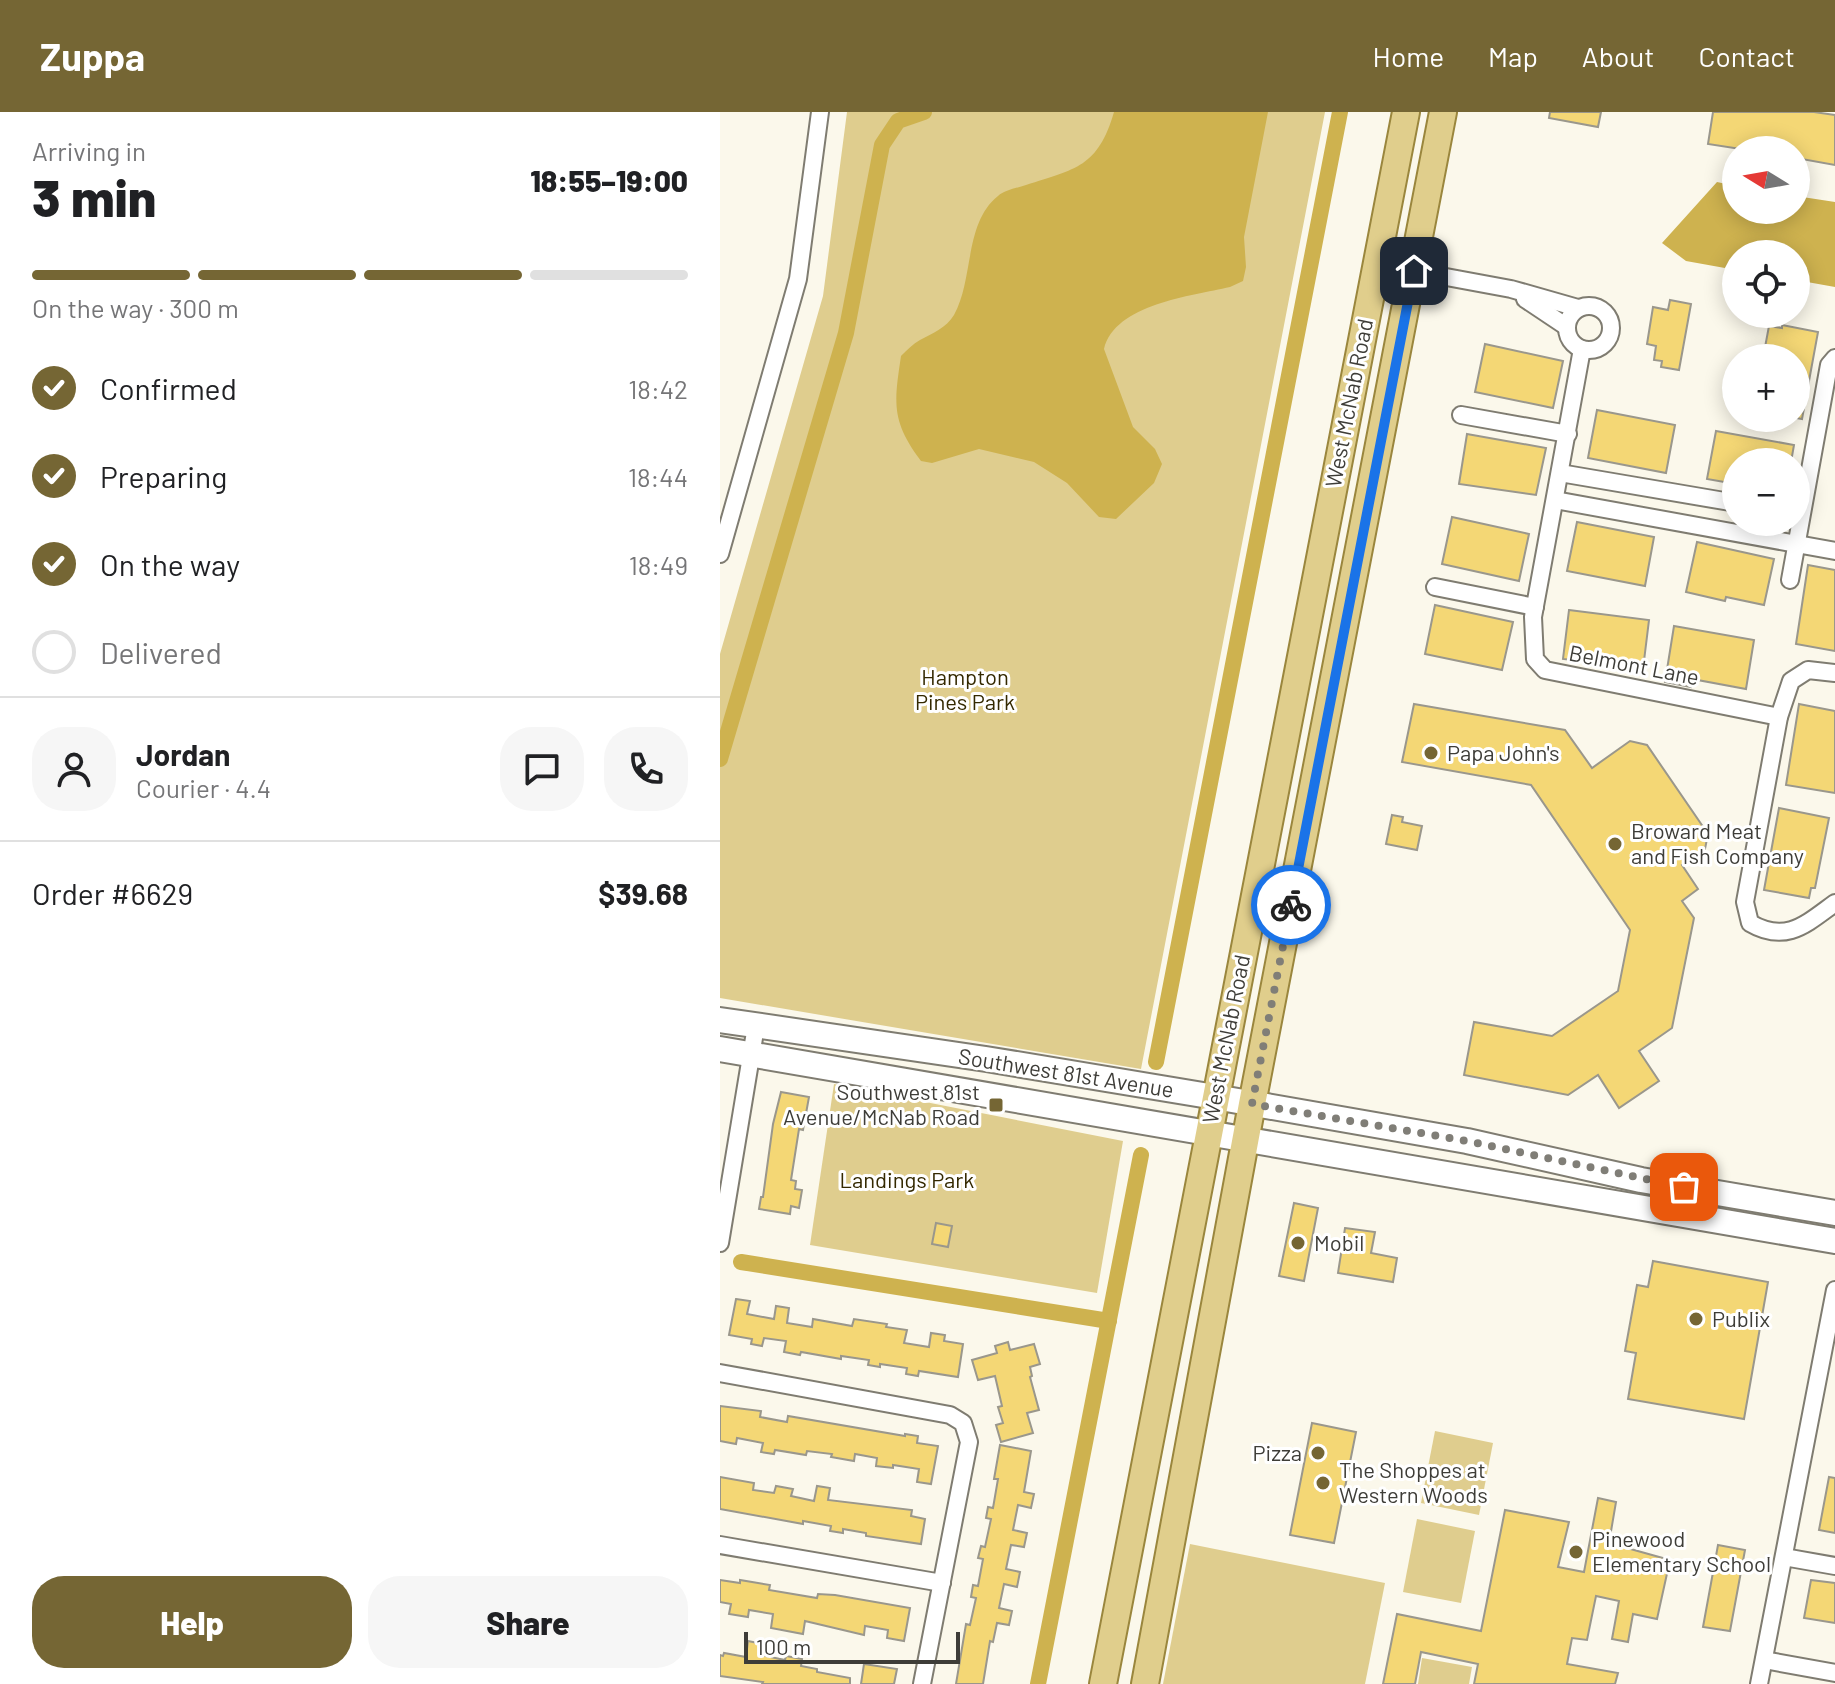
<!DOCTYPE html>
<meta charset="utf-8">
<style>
:root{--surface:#fff;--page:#f6f6f6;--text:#202124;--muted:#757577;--line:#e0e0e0;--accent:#756634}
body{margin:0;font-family:Barlow,sans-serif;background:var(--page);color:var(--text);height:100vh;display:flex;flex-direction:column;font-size:30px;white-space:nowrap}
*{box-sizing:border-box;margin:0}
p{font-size:26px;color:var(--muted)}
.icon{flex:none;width:44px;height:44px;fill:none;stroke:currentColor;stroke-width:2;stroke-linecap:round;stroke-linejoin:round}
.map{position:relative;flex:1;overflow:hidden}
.sheet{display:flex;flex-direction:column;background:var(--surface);width:720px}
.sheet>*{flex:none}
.needle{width:52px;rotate:281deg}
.buttons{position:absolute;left:1002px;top:24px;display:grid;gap:16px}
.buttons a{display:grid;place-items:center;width:88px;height:88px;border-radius:50%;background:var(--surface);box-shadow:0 4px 20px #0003;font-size:40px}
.scale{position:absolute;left:24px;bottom:20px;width:216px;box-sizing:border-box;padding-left:8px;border:4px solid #3e3d38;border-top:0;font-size:22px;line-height:28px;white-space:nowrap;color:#3e3d38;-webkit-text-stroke:6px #fff;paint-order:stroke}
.pin{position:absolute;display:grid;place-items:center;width:68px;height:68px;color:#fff;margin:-34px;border-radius:16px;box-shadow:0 4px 12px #0006}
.courier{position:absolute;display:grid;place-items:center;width:80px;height:80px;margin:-40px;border:6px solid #1a73e8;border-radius:50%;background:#fff;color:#222;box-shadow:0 2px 10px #0007}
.summary em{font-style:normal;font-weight:800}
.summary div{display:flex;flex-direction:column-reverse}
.summary{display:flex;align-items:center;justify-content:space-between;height:136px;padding:0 32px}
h1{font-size:52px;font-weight:800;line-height:60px}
.bar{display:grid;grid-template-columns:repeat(4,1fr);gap:12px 8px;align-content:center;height:96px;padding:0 32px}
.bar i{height:10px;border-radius:6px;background:var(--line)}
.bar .current{background:var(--accent)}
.bar p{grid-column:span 4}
.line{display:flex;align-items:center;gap:20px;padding:0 32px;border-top:2px solid var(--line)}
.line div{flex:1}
.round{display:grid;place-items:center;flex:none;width:84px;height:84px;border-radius:32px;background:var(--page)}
ol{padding:0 32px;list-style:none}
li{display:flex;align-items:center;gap:24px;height:88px}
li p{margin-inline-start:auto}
li .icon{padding:8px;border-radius:50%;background:var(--accent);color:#fff;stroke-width:4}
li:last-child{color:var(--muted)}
li i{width:44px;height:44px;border:4px solid var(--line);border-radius:50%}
.action{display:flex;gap:16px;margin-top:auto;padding:16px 32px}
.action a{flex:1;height:92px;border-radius:32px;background:var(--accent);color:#fff;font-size:32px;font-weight:800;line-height:92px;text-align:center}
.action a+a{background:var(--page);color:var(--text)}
header{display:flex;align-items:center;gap:48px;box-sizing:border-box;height:112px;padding:0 40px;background:var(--accent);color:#fff}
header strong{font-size:38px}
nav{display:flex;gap:44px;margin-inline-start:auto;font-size:28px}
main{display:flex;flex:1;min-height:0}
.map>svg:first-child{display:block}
.green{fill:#dfcd8e}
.water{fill:#ceb24f}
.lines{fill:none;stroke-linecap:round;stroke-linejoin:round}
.canal{stroke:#ceb24f;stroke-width:16}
.building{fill:#f4d775;stroke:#9a978c;stroke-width:2}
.street-casing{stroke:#7f7c71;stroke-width:20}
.secondary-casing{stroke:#7f7c71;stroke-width:28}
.primary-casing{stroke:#9a863d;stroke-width:30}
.street{stroke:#fff;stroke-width:16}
.secondary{stroke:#fff;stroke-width:24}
.primary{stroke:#e0ce8c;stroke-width:26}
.done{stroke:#807e77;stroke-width:8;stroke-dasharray:0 14.4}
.route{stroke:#1a73e8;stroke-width:10}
.poi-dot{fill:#756634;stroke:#fff;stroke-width:3}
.labels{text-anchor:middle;stroke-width:6;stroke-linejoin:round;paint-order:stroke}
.street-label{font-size:22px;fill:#3e3d38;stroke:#fff}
.park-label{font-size:22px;fill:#342900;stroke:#fff}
.poi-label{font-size:22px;fill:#3e3d38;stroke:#fff;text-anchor:start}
</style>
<header>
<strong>Zuppa</strong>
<nav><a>Home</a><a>Map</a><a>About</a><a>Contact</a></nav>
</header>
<main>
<section class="sheet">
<div class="summary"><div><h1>3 min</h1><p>Arriving in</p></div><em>18:55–19:00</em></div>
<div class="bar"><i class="current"></i><i class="current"></i><i class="current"></i><i></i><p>On the way · 300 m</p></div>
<ol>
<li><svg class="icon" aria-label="check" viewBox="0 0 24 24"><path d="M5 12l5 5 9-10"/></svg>Confirmed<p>18:42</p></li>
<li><svg class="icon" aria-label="check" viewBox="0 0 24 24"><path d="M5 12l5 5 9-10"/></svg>Preparing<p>18:44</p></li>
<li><svg class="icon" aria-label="check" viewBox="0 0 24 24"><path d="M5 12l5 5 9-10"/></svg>On the way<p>18:49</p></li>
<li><i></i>Delivered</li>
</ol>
<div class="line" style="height:144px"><a class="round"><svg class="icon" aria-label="person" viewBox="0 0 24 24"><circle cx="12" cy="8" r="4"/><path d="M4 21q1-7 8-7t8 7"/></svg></a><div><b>Jordan</b><p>Courier · 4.4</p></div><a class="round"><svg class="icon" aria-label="chat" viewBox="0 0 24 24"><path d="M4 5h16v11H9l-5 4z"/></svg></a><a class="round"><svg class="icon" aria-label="phone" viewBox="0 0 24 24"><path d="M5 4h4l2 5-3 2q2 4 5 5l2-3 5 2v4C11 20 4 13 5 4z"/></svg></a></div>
<div class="line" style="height:104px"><div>Order #6629</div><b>$39.68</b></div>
<div class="action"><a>Help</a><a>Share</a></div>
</section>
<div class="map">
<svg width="1115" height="1572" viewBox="0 0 1115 1572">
<rect width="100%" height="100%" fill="#fbf8eb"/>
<g class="green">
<polygon points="127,0 605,0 421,957 0,886 0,542 103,184"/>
<polygon points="114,972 403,1029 377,1181 90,1133"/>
<polygon points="715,1319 773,1331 759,1403 701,1391"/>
<polygon points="697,1407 755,1419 741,1491 683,1480"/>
<polygon points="470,1432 665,1471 645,1572 443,1572"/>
<polygon points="702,1546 752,1555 749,1572 698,1572"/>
</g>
<g class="water">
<path d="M394,0H548L524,125L526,155L523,169L510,175C471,184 395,192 384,237L413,315L435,337L442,352L434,371L396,407L379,405L347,371L314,350L259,337L212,351L201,349C171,309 174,291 181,244C187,238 193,232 200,228C213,221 226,216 234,203C254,167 244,111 278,84C285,78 297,76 306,73C356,57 378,55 394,0Z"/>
<polygon points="997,70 1016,74 1016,98 1076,98 1076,84 1115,90 1115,175 1076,168 1076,142 1016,142 1016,158 966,149 942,131"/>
</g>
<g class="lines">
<g class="canal">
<polyline points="0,647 126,221 162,33 178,9 204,0"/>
<polyline points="436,950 620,0"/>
<polyline points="21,1150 389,1209"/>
<polyline points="318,1572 421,1043"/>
</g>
</g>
<g class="building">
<polygon points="830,0 881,0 878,15 829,6"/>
<polygon points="993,0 1094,0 1115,3 1115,53 1076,46 1076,38 1027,38 988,32"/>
<polygon points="950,188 971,192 959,258 941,255 942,249 934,248 936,234 927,232 933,195 948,198"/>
<polygon points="1062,213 1098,220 1082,307 1076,306 1076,246 1043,246 1049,214 1062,216"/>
<polygon points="765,232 843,249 833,296 755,280"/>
<polygon points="877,298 955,313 946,361 868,346"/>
<polygon points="996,319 1074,333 1071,350 1016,350 1016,372 987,367"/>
<polygon points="747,322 826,336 816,383 739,372"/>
<polygon points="732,405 809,422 799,469 722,452"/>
<polygon points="857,410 934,425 925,474 847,459"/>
<polygon points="977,430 1054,447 1044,493 1006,485 1005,489 966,480"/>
<polygon points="1088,453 1115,458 1115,539 1076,532"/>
<polygon points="715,493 793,510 782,558 705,542"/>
<polygon points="849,498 929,508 923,557 843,547"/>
<polygon points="954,514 1034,528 1026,577 972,567 971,575 945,570"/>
<polygon points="694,592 845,618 872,656 910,629 927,633 988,722 985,737 962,753 978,777 962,789 974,806 952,916 919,939 939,969 899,996 878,963 848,983 744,963 754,910 832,924 898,879 910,818 811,673 682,650"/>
<polygon points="1079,592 1115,599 1115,681 1066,673"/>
<polygon points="1059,696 1109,706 1095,776 1091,776 1089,786 1044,778"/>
<polygon points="672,703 683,705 682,710 702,714 697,738 666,732"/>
<polygon points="61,980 89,985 83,1018 79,1017 71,1068 76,1069 75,1077 82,1078 79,1096 71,1094 70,1102 39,1097 41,1085 43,1085 53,1012"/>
<polygon points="574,1091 598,1096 584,1169 559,1164"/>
<polygon points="216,1111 232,1114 228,1135 212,1132"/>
<polygon points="625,1116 655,1120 651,1141 677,1146 673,1170 618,1161"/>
<polygon points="933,1149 1048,1170 1024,1307 908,1287 916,1241 905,1239 917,1173 928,1175"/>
<polygon points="16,1187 30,1189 27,1202 54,1207 56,1194 69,1196 67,1211 92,1215 93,1207 132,1214 134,1207 167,1212 166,1215 187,1218 184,1231 209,1235 211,1221 225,1223 224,1229 243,1232 238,1265 199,1259 198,1264 186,1262 187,1256 160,1252 160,1255 148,1253 149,1248 121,1244 121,1247 81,1240 80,1243 64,1240 66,1229 44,1226 42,1234 31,1232 32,1227 9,1223"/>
<polygon points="288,1230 290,1238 314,1232 320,1252 310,1255 312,1264 310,1265 319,1298 307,1301 313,1321 281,1330 276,1313 283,1311 278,1295 282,1294 275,1264 258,1268 252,1248 277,1241 275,1234"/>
<polygon points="0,1294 41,1299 40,1305 67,1310 68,1304 185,1324 185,1322 198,1324 197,1331 218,1334 211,1372 197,1370 199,1357 173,1353 173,1356 156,1354 157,1346 135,1342 134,1349 111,1345 112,1342 87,1339 86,1343 55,1338 54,1342 41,1340 43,1331 17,1326 16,1332 0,1329"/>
<polygon points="592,1311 636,1320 614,1431 570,1423"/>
<polygon points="280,1333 311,1339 304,1380 314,1382 311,1396 298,1393 293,1418 307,1421 304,1435 291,1433 286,1457 300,1460 297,1475 284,1472 279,1496 292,1499 289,1513 277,1511 273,1530 270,1529 263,1572 236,1572 246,1512 250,1513 256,1486 251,1485 253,1473 258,1474 263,1447 258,1446 261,1434 265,1435 271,1407 266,1406 268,1395 273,1396 278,1367 274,1367"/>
<polygon points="0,1365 34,1371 33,1378 54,1381 56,1374 73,1377 71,1384 94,1389 97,1374 110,1376 108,1388 192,1398 191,1404 205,1407 201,1432 146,1424 146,1421 123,1417 123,1421 110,1419 111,1414 83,1409 83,1412 0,1397"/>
<polygon points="1109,1365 1115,1366 1115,1421 1099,1418"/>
<polygon points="878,1386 896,1390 889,1431 950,1448 937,1507 913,1502 908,1530 892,1527 899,1489 876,1484 867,1528 852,1526 847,1552 898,1561 895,1572 754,1572 758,1552 701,1540 695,1572 663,1572 677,1502 761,1519 785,1398 849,1410 838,1455 864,1460"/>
<polygon points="998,1433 1025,1438 1010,1519 983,1515"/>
<polygon points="0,1468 20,1471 20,1468 50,1473 49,1478 97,1486 98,1482 115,1483 190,1496 184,1529 167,1526 168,1518 145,1514 144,1523 85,1509 83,1522 51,1516 53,1502 29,1498 28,1505 9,1502 11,1492 0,1490"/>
<polygon points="1091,1468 1115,1471 1115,1511 1084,1506"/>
<polygon points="28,1529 43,1532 41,1543 65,1548 66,1544 82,1547 81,1554 97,1557 97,1560 130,1566 130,1572 42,1572 43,1570 0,1564 0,1543 3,1544 4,1541 26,1545"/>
<polygon points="144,1552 177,1557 174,1572 141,1572"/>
</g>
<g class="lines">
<defs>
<g id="street">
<polyline points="656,152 791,177 858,196"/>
<polyline points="805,187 847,215"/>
<circle cx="869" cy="216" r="22"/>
<polyline points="862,237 813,505 815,547 825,558 1059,605"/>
<polyline points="741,303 848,322"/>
<polyline points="840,361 1016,391"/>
<polyline points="835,388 1115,439"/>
<polyline points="0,442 78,167 100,0"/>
<polyline points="1070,468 1109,253 1115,246"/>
<polyline points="715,475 815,495"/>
<path d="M1115,561L1088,558L1071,569L1059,605L1025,790L1030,811C1066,832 1086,812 1115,791"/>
<polyline points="0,1131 36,914"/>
<polyline points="0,1261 230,1303 243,1311 249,1330 202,1572"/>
<polyline points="0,1433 222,1471"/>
<polyline points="1064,1445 1115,1454"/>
<polyline points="1044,1548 1115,1561"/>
<polyline points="1039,1572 1115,1178"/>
</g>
<g id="secondary">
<polyline points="0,908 266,947 495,985 747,1029 921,1068 1115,1101"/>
<polyline points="0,937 1115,1129"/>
</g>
<g id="primary">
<polyline points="383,1572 686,0"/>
<polyline points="425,1572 532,992 723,0"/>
</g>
</defs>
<use href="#street" class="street-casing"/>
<use href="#secondary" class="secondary-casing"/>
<use href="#primary" class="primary-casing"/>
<use href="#street" class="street"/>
<use href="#secondary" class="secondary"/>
<use href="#primary" class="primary"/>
</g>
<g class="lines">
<polyline class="done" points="571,793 532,992 747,1029 964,1075"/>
<polyline class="route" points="571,793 694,159"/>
</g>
<g class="poi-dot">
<circle cx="711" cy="641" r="8"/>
<circle cx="895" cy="732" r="8"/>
<rect x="268" y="985" width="16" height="16" rx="4"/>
<circle cx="578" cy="1131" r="8"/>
<circle cx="976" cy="1207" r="8"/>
<circle cx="598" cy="1341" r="8"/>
<circle cx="603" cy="1371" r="8"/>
<circle cx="856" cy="1440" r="8"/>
</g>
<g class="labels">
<g class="street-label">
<text transform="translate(629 291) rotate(-79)" y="8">West McNab Road</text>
<text transform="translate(914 553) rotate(11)" y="8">Belmont Lane</text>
<text transform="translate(506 927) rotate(-79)" y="8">West McNab Road</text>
<text transform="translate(346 961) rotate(9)" y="8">Southwest 81st Avenue</text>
</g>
<g class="park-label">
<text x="245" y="573">Hampton<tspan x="245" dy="25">Pines Park</tspan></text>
<text x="187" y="1076">Landings Park</text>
</g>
<g class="poi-label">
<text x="727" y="649">Papa John's</text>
<text x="911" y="727">Broward Meat<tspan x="911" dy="25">and Fish Company</tspan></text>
<text x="260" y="988" text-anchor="end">Southwest 81st<tspan x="260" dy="25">Avenue/McNab Road</tspan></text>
<text x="594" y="1139">Mobil</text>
<text x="992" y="1215">Publix</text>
<text x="582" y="1349" text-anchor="end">Pizza</text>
<text x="619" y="1366">The Shoppes at<tspan x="619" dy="25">Western Woods</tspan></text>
<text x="872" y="1435">Pinewood<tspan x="872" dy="25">Elementary School</tspan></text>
</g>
</g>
</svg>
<div class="buttons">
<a><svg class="needle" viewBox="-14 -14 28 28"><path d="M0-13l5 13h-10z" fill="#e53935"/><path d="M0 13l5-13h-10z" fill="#757577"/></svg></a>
<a><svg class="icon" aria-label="locate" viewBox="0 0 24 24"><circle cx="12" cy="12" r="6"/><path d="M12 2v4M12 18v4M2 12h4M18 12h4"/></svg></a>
<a>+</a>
<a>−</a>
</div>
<div class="scale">100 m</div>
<div class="pin" style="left:964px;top:1075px;background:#ea580c"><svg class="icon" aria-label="bag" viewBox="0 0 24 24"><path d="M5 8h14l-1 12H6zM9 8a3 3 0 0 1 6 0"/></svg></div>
<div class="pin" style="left:694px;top:159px;background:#1f2937"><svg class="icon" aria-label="home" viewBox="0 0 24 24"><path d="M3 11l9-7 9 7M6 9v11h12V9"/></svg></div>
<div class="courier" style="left:571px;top:793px"><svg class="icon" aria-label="bike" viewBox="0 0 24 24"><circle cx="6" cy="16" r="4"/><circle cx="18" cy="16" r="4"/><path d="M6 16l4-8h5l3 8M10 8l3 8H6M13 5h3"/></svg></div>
</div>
</main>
